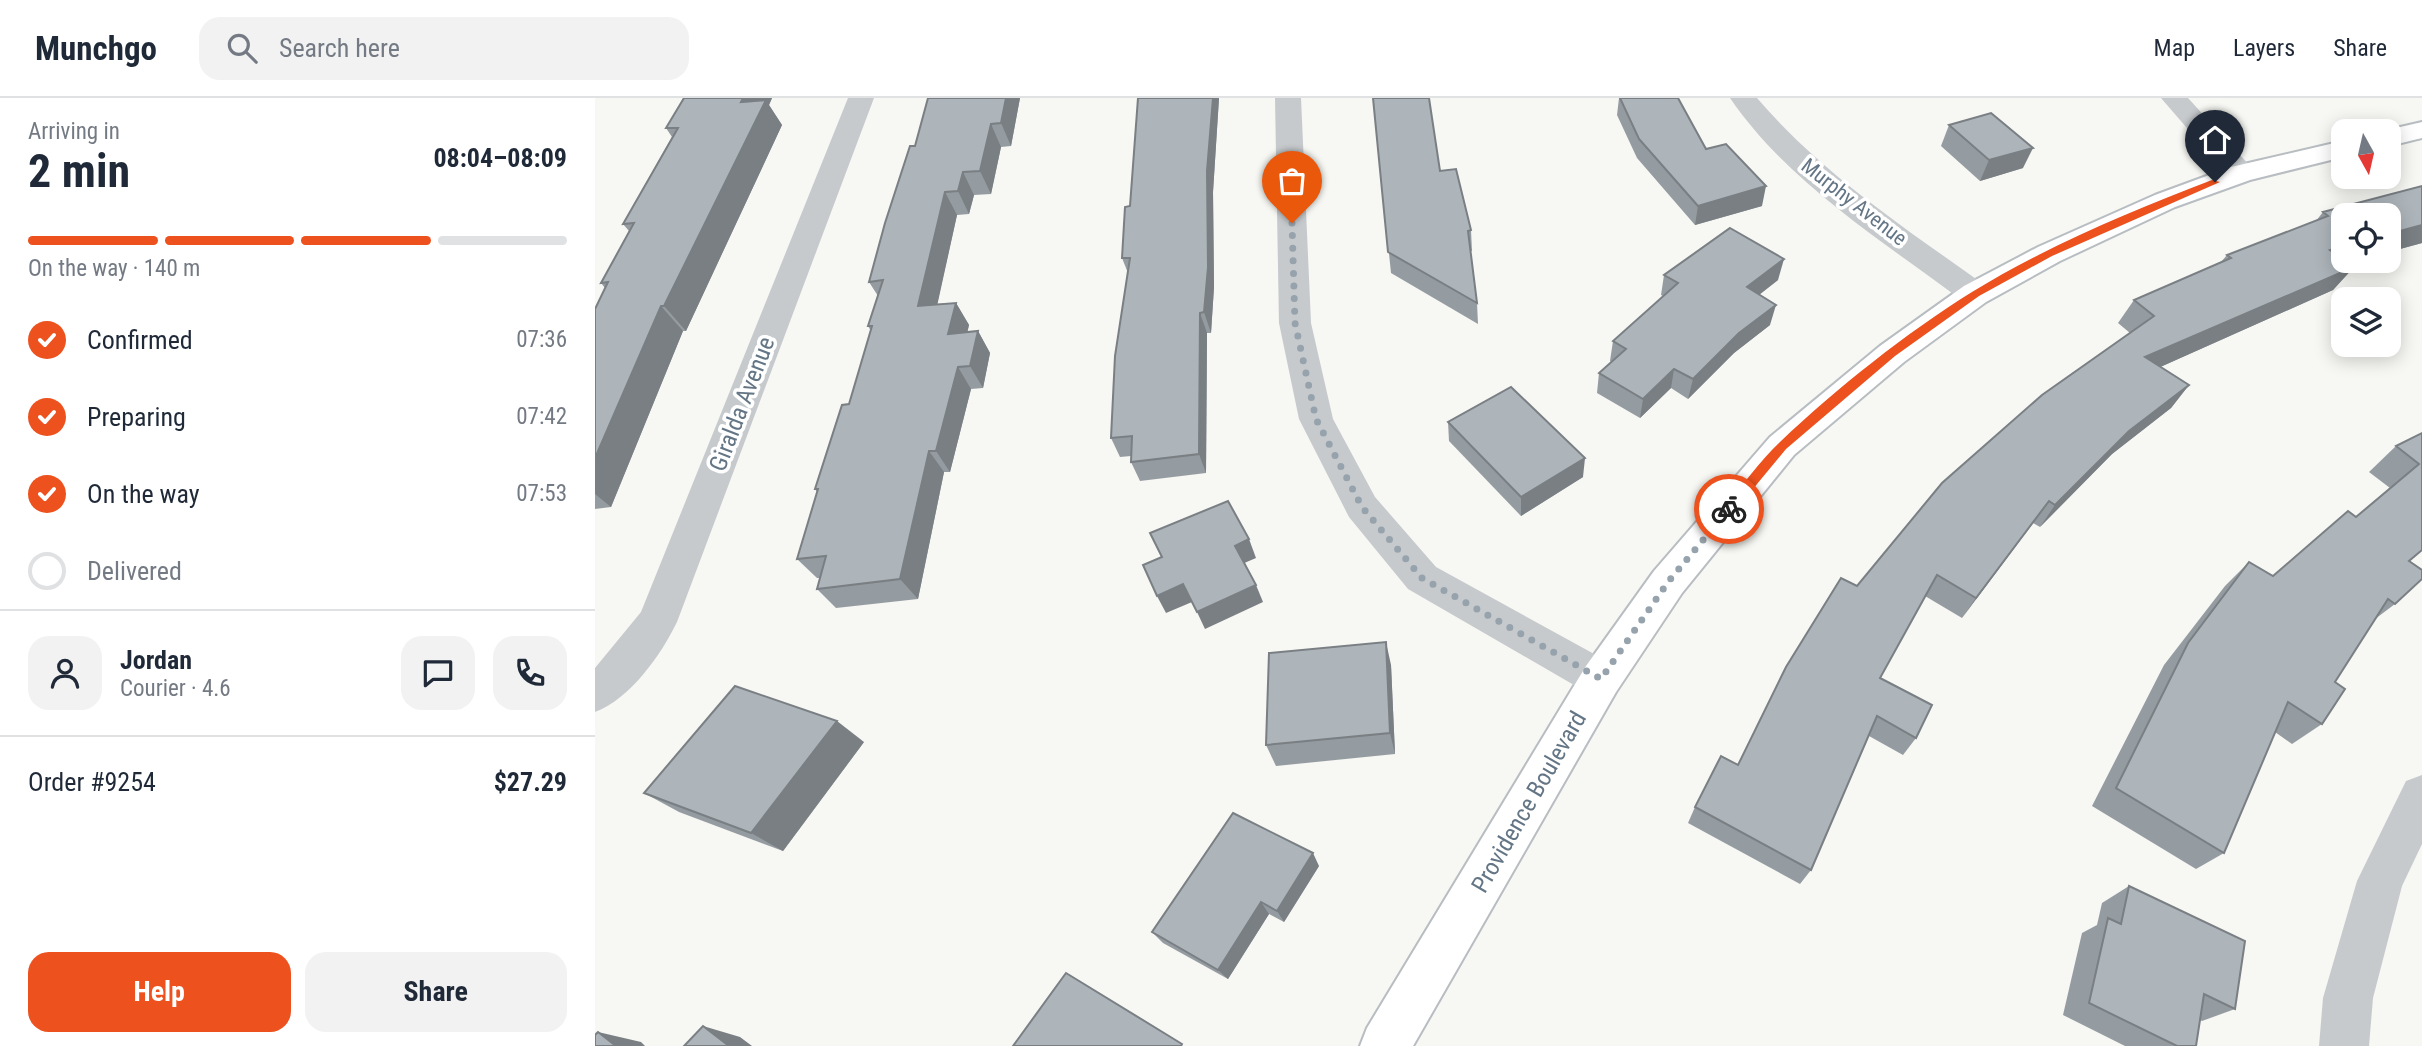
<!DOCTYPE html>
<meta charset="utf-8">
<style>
:root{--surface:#fff;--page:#f2f2f3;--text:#1f2937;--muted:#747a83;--line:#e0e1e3;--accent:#ec511e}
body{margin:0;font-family:"Roboto Condensed",sans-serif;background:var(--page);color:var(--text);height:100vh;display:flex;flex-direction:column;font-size:26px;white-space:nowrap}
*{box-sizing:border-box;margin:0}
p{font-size:23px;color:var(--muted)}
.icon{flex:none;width:38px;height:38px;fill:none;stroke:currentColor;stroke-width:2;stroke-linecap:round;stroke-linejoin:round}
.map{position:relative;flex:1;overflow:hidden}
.panel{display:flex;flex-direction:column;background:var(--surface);width:595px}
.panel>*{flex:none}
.needle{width:46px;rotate:172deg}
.fabs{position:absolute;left:1736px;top:21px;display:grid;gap:14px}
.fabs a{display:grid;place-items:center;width:70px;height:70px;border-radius:14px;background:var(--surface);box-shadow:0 4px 18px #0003;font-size:35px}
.pin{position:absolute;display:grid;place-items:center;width:60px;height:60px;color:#fff;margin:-72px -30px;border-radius:50% 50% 50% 0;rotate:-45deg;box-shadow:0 0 7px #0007}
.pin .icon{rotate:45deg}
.courier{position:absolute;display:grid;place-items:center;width:70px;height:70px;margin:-35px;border:5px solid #ec511e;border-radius:50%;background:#fff;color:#222;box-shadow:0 2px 9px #0007}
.head em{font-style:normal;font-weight:700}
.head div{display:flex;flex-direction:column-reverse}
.head{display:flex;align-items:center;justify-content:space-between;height:119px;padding:0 28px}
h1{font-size:46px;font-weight:700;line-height:52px}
.bar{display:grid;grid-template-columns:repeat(4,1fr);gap:10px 7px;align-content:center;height:84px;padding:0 28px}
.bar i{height:9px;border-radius:5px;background:var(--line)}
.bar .active{background:var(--accent)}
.bar p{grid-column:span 4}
.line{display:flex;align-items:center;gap:18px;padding:0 28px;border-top:2px solid var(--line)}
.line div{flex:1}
.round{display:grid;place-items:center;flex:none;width:74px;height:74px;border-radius:21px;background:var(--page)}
ol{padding:0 28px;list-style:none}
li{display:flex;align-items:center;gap:21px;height:77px}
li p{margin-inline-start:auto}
li .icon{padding:7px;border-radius:50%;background:var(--accent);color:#fff;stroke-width:4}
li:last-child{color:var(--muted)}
li i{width:38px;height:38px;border:4px solid var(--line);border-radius:50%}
.cta{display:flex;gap:14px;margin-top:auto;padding:14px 28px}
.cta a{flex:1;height:80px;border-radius:21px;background:var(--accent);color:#fff;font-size:28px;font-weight:700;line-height:80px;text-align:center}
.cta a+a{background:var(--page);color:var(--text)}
header{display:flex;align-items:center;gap:42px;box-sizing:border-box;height:98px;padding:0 35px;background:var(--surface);border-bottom:2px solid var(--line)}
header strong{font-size:33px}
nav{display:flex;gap:38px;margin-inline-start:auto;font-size:24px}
.search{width:490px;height:63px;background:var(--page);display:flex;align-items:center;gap:18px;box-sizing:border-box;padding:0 24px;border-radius:21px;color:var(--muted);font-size:26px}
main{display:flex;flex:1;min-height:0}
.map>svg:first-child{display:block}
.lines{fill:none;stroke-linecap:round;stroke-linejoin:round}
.secondary-casing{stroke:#b8bdc2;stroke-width:4}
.minor{fill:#c6cacd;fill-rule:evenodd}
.secondary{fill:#fff;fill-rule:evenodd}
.wall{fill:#959ca1}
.shaded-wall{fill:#797f83}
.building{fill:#adb5bb;stroke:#797f83;stroke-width:2}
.route{fill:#ec511e}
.done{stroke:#97a3ac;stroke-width:7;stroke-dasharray:0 12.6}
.labels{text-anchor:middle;stroke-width:7;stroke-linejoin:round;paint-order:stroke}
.far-street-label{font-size:21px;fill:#647686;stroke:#fff}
.street-label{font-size:24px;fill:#647686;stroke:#fff}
</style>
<header>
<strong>Munchgo</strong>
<div class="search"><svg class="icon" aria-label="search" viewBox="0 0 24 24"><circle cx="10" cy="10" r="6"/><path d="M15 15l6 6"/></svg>Search here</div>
<nav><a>Map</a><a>Layers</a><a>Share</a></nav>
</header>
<main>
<section class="panel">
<div class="head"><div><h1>2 min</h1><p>Arriving in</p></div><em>08:04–08:09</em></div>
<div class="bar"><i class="active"></i><i class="active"></i><i class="active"></i><i></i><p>On the way · 140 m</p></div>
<ol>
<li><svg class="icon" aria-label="check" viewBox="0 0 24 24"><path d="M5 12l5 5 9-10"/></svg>Confirmed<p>07:36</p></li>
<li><svg class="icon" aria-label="check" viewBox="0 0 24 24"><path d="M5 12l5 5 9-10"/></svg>Preparing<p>07:42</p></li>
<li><svg class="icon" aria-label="check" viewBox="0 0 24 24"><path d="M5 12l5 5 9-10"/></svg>On the way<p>07:53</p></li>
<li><i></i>Delivered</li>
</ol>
<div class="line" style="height:126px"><a class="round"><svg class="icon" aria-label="person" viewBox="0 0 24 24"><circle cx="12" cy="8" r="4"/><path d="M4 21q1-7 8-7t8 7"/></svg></a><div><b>Jordan</b><p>Courier · 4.6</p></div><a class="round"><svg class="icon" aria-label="chat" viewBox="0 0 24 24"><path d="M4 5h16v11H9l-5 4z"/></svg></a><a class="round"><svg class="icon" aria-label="phone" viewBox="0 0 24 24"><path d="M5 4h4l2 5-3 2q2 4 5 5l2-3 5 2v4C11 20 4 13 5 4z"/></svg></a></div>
<div class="line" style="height:91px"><div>Order #9254</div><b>$27.29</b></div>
<div class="cta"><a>Help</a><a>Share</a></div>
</section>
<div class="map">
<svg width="1827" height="948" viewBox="0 0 1827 948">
<rect width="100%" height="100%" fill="#f7f7f3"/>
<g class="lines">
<defs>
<g id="secondary">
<polygon points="1827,24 1827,40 1794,48 1794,33 1788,33"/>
<polygon points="1748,43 1748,59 1655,82 1580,109 1465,163 1391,204 1309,264 1199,357 1087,495 1021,594 818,948 765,948 772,930 991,568 1059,473 1175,339 1285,248 1369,188 1443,149 1560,97 1636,69"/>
</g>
</defs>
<use href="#secondary" class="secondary-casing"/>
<g class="minor">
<path d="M253,0H279L82,524C66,557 35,601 0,614V570L46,514Z"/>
<polygon points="680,0 706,0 716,225 738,321 780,399 841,469 1021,568 1027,581 1021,594 1006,599 991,594 813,491 754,419 704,321 684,225"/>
<path d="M1135,0H1162C1227,76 1310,130 1391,188L1396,196L1391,204L1380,207L1369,204C1288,143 1193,85 1135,0Z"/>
<polygon points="1566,0 1593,0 1656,69 1660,75 1656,81 1646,84 1636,81"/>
<polygon points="1827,677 1827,746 1807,788 1778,900 1774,948 1724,948 1728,900 1762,783 1811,683"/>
</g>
<use href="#secondary" class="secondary"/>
</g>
<g class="wall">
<polygon points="89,0 177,0 174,7 187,27 91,233 88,233 16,409 0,411 0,211 10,190 6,185 34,133 28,126 77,39 71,30"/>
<polygon points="333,0 425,0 416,48 406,49 396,96 379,97 374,116 362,117 342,206 361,205 374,227 372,234 383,233 395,255 388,290 376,291 355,374 349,374 323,501 241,510 222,491 225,480 222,480 202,461 222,394 220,391 254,306 276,233 273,228 283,198 274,184 320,48"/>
<polygon points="543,0 624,0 618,94 619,189 616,235 612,235 611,375 545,383 536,364 536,358 525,359 516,340 533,175 527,160 535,108"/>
<polygon points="778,0 845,73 876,132 877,153 875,153 882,205 883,226 796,175"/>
<polygon points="1024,0 1083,0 1111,51 1167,108 1100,127 1042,60 1022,17"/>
<polygon points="1354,27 1428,70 1385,83 1346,48"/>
<polygon points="1827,88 1827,145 1794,154 1794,117 1748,163 1762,163 1754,165 1759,169 1738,192 1565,269 1594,287 1576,310 1517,356 1445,429 1438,425 1367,520 1330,498 1285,580 1321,640 1308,657 1274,638 1216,772 1205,786 1093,725 1100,709 1143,667 1262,488 1535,235 1523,225 1539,202 1626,164 1632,157 1721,123 1728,114"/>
<polygon points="1069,177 1183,182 1164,197 1175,227 1139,255 1093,301 1076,290 1045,320 1002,295 1004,275 1016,264 1015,263 1018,243 1068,198 1066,197"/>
<polygon points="853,324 988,379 926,418 854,343"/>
<polygon points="1827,335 1814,463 1800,506 1780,521 1740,584 1727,626 1697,646 1680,634 1629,755 1601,771 1497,708 1569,567 1630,488 1654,464 1678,478 1761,419 1795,390 1774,374 1801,348"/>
<polygon points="796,567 800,656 681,668 671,647"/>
<polygon points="269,644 188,753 84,714 49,695"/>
<polygon points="724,768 689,824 674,816 633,881 568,845 557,834"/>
<polygon points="1534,788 1640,911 1607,923 1605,922 1601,948 1530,948 1468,917 1487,835 1502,827 1507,805"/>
</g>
<g class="shaded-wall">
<polygon points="148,0 177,0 174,7 187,27 91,233 69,208"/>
<polygon points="411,0 425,0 416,48 406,25"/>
<polygon points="618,0 624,0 618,94 619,189 616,235 609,214 612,73"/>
<polygon points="396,26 406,49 396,96 385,73"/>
<polygon points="1438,50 1428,70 1385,83 1394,62"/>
<polygon points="368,74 379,97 374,116 363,93"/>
<polygon points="1171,88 1167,108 1100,127 1103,108"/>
<polygon points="350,94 362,117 337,231 323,208"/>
<polygon points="1827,127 1827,145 1794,154 1794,136"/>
<polygon points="1748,148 1748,163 1762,163 1715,176 1735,152"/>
<polygon points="1189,161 1183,182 1147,210 1152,189"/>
<polygon points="1759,169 1738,192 1534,283 1550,259"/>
<polygon points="361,205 374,227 367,258 353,236"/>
<polygon points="1181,207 1175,227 1139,255 1093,301 1098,281 1144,235"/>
<polygon points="66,208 88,233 16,409 0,396 0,360"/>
<polygon points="605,215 612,235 611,375 604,356"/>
<polygon points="383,233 395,255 388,290 375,268"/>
<polygon points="363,269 376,291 355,374 341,353"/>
<polygon points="1079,271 1076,290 1045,320 1048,301"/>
<polygon points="1594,287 1576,310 1517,356 1445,429 1460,407 1534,333"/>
<polygon points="334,353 349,374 323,501 305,481"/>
<polygon points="990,360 988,379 926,418 926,399"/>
<polygon points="1454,403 1438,425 1367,520 1381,500"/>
<polygon points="654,441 661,460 647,466 640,448"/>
<polygon points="588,486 597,504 571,515 562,498"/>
<polygon points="661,487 668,504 610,531 602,514"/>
<polygon points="791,544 796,567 800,656 795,635"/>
<polygon points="242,623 269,644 188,753 156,735"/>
<polygon points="718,755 724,768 689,824 682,813"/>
<polygon points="666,804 674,816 633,881 623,872"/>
<polygon points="108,928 145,939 157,948 134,948"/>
<polygon points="3,934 46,944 50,948 21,948"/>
</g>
<g class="building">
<polygon points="89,0 148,0 146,4 171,2 69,208 66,208 0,360 0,211 13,184 6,185 39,125 28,126 83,30 71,30"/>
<polygon points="333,0 411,0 406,25 396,26 385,73 368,74 363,93 350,94 323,208 361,205 353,236 383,233 375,268 363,269 341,353 334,353 305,481 222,491 231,458 202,461 223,391 220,391 247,307 254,306 277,228 273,228 288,182 274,184 290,125 315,48 320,48"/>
<polygon points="543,0 618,0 612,73 613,169 609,214 605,215 604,356 536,364 537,338 516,340 520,258 535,160 527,160 530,109 535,108"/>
<polygon points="778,0 834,0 845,73 861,71 876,132 873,133 882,205 793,154"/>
<polygon points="1025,0 1083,0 1111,51 1131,46 1171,88 1103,108 1044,41"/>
<polygon points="1396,15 1438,50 1394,62 1354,27"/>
<polygon points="1827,88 1827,127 1794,136 1794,117 1748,117 1748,148 1735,152 1748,161 1748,163 1750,163 1759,169 1550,259 1594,287 1534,333 1460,407 1454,403 1381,500 1342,477 1285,580 1337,607 1321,640 1282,618 1216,772 1100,709 1126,658 1143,667 1191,569 1246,480 1262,488 1347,385 1447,297 1559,218 1539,202 1636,160 1632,157 1733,118 1728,114"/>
<polygon points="1135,130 1189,161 1152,189 1181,207 1144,235 1098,281 1079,271 1048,301 1004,275 1031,251 1018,243 1083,185 1069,177"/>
<polygon points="916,289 990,360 926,399 853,324"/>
<polygon points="1827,335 1827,452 1814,463 1827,472 1827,481 1800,506 1793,501 1740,584 1750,591 1727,626 1693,604 1629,755 1521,690 1593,545 1654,464 1678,478 1753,413 1761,419 1824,366 1801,348"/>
<polygon points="633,403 654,441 640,448 661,487 602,514 588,486 562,498 548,467 567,459 555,435"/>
<polygon points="791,544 795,635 671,647 674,555"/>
<polygon points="140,588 242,623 156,735 49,695"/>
<polygon points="638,715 718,755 682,813 666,804 623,872 557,834"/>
<polygon points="1534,788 1650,843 1640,911 1609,896 1601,948 1582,948 1494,905 1513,820 1526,826"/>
<polygon points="471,875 587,946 586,948 418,948"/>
<polygon points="108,928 134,948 89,948"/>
<polygon points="3,934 21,948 0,948 0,937"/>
</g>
<path class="route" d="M1617,82L1625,84L1457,158L1384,198L1300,258L1191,351L1138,415H1130V408C1148,387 1165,363 1185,344C1242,290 1311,235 1377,194C1452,148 1536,113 1617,82Z"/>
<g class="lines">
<polyline class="done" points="697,125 700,225 721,321 767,409 827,480 1006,581 1073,484 1134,411"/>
</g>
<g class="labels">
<g class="far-street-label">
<text transform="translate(1259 104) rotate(38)" y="7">Murphy Avenue</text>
</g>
<g class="street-label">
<text transform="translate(147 306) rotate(-69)" y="8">Giralda Avenue</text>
<text transform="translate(934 704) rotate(-60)" y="8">Providence Boulevard</text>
</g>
</g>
</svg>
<div class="fabs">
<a><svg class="needle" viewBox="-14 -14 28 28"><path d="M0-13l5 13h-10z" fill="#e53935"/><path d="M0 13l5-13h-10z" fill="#747a83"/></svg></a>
<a><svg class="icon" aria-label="locate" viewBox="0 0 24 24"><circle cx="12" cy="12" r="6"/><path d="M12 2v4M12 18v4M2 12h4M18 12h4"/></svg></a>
<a><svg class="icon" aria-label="layers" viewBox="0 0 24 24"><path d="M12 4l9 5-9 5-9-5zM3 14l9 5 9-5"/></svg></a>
</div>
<div class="pin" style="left:697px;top:125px;background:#ea580c"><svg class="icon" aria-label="bag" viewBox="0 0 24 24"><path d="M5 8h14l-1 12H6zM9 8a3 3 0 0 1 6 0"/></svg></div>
<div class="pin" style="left:1620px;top:84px;background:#1f2937"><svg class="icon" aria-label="home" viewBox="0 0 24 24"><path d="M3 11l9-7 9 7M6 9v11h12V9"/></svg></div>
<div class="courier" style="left:1134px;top:411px"><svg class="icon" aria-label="bike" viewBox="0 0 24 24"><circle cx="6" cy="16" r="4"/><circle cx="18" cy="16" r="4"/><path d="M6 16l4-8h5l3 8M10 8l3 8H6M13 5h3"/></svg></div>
</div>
</main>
